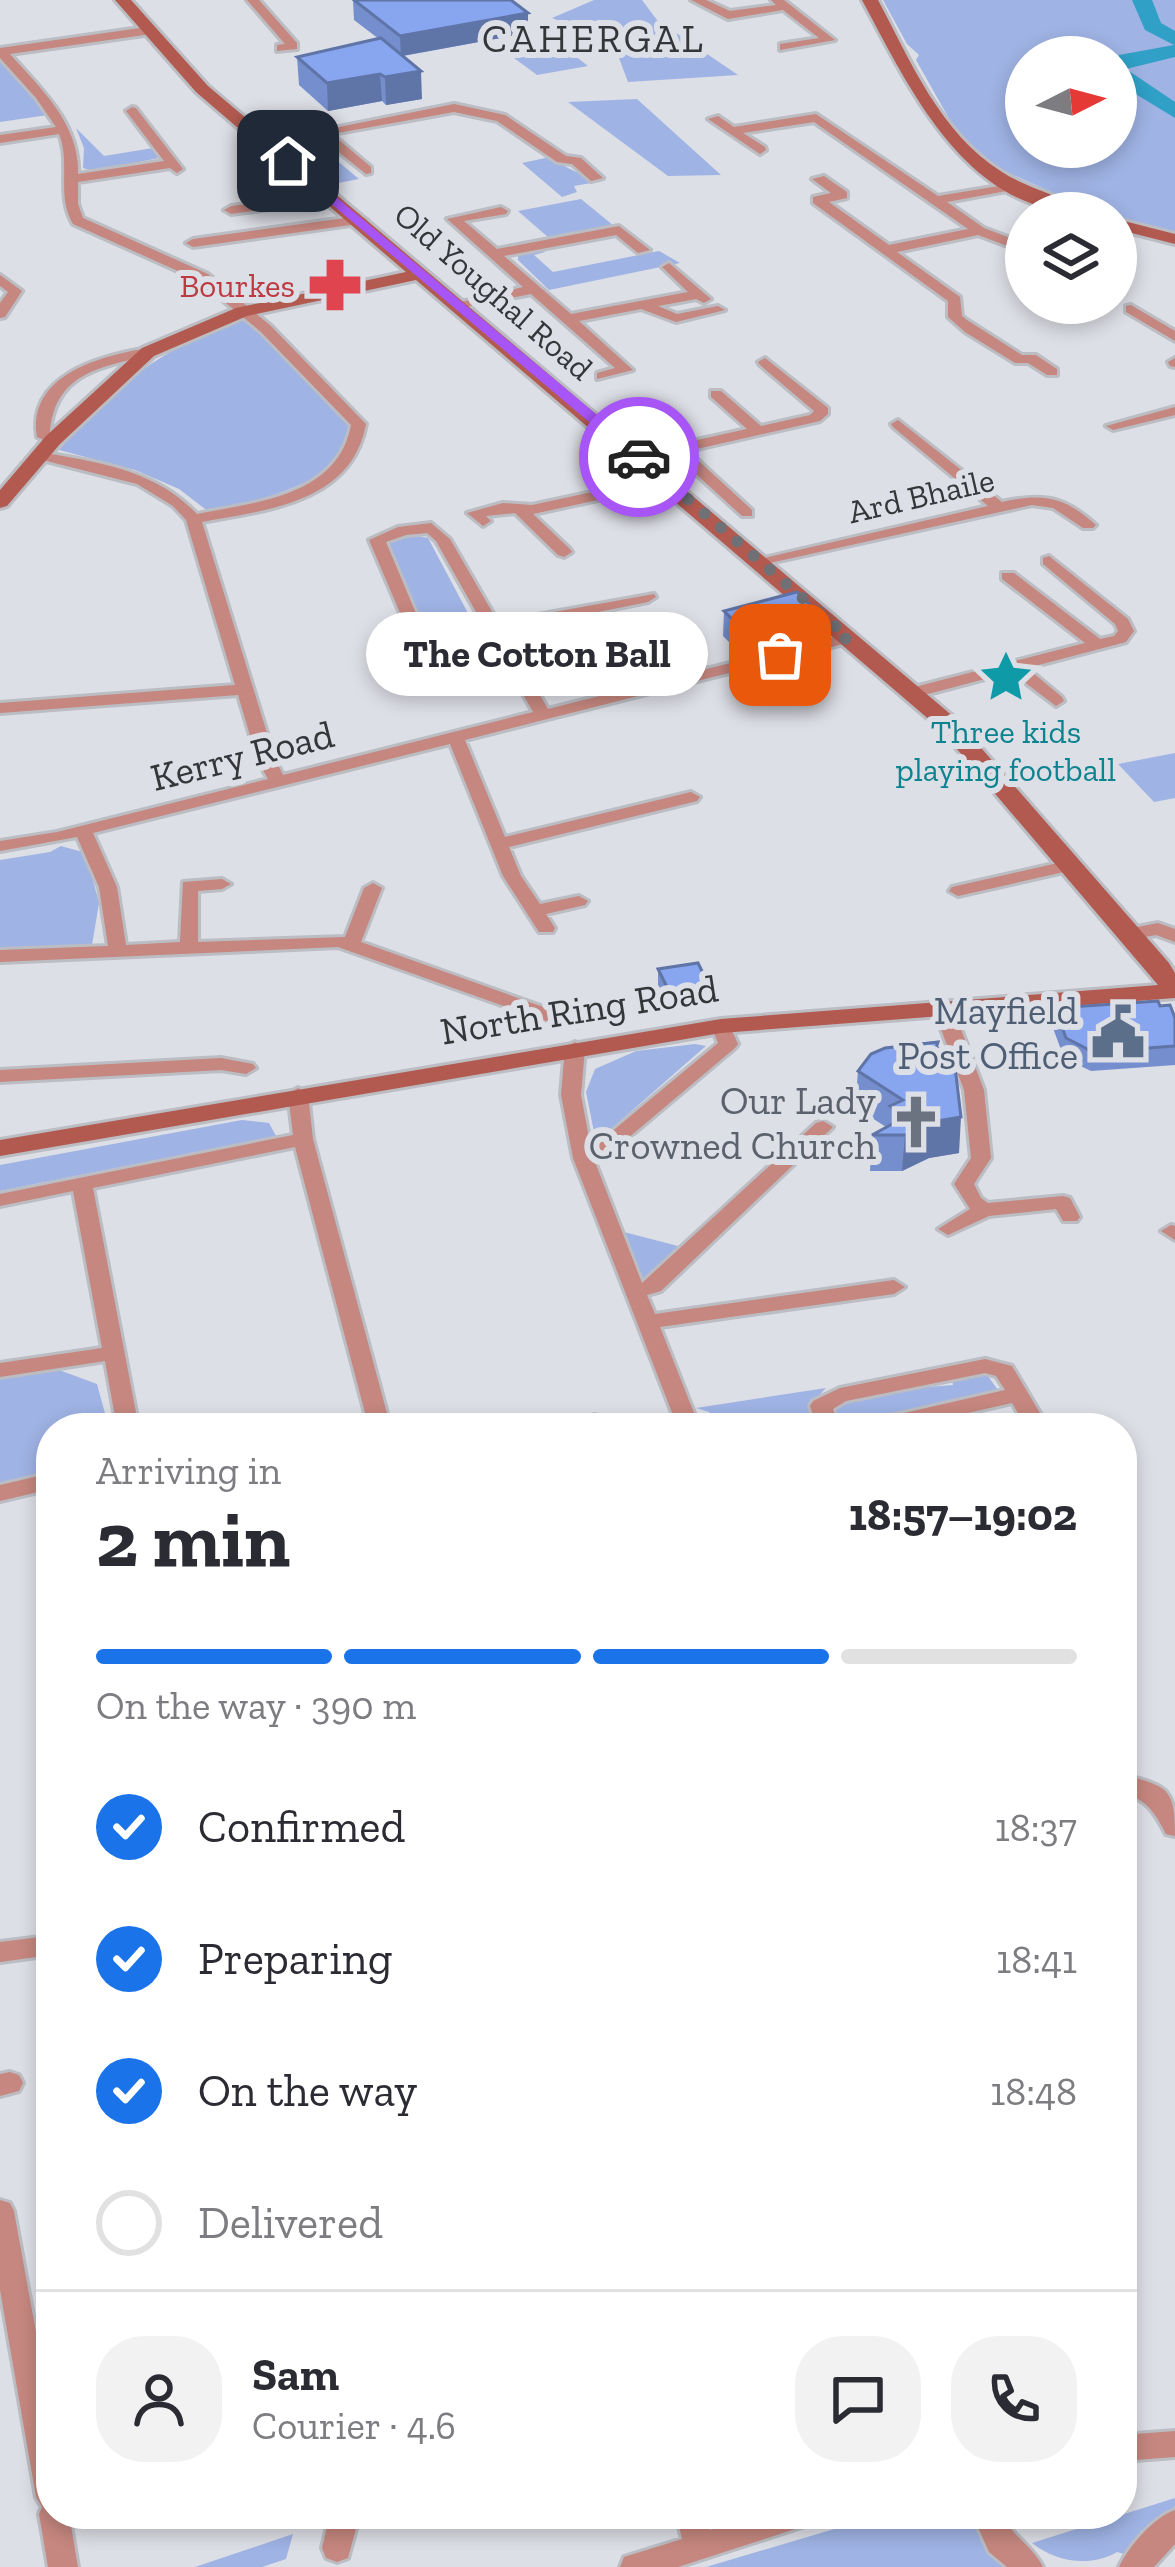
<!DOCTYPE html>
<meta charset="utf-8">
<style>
:root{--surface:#fff;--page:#f2f2f3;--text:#2b2b33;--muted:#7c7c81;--line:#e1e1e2;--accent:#1a73e8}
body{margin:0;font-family:"Zilla Slab",serif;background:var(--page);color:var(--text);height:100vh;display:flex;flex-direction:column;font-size:45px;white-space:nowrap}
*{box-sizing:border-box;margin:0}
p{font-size:39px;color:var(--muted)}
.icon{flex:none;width:66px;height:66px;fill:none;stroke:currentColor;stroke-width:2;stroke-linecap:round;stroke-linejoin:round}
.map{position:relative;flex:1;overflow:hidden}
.drawer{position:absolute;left:36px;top:1413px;width:1101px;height:1116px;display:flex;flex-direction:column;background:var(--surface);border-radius:48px;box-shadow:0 6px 18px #0003}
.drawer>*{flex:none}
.needle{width:78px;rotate:84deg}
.buttons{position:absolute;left:1005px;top:36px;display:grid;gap:24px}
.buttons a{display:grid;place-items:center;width:132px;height:132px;border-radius:50%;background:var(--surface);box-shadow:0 6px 18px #0003;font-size:60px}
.pin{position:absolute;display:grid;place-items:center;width:102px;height:102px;color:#fff;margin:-51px;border-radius:24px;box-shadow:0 6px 18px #0006}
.courier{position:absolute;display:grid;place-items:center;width:120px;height:120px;margin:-60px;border:9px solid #a855f7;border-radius:50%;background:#fff;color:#222;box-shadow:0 3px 15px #0007}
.bubble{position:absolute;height:84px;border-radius:42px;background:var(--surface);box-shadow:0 6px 18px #0003;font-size:39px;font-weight:700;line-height:84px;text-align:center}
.overview em{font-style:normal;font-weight:700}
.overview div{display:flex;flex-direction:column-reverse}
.overview{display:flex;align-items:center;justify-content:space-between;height:204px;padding:0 60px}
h1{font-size:78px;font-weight:700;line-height:90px}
.bar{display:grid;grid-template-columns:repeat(4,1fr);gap:18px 12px;align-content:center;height:144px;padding:0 60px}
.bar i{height:15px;border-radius:9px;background:var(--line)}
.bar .active{background:var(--accent)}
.bar p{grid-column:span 4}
.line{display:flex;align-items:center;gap:30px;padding:0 60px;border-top:3px solid var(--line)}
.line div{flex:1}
.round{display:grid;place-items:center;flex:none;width:126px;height:126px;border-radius:48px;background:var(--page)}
ol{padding:0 60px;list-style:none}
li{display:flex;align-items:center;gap:36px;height:132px}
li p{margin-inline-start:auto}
li .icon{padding:12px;border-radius:50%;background:var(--accent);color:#fff;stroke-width:4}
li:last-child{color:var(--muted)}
li i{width:66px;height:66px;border:6px solid var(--line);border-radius:50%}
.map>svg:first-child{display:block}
.green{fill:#9fb3e4;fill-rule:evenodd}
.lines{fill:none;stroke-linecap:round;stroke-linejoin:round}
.river{fill:#30a0c7;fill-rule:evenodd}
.street-casing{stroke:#bbbdc3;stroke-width:6}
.secondary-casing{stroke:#bbbdc3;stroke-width:6}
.street{fill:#c5877f;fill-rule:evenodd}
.secondary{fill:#b25a50;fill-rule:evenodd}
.wall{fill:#758ece}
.shaded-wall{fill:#5f74a7}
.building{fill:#88a5ef;stroke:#5f74a7;stroke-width:3}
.route{fill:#a855f7}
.done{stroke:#707176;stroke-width:12;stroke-dasharray:0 21.6}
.labels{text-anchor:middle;stroke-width:12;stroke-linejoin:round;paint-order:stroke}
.far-health-label{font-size:33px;fill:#be3a42;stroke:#dddfe6;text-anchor:end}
.far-street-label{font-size:33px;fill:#353639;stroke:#dddfe6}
.far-culture-label{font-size:33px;fill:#0d838f;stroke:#dddfe6}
.far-quarter-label{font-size:39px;letter-spacing:3px;fill:#353639;stroke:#dddfe6}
.street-label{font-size:39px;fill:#353639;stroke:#dddfe6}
.service-label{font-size:39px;fill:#4e5e75;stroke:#dddfe6;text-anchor:end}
.worship-label{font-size:39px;fill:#5b616d;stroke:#dddfe6;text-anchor:end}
</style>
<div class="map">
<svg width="1175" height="2567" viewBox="0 0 1175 2567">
<rect width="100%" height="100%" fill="#dddfe6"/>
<g class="green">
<polygon points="594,0 642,0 657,20 738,75 628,82 613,42 552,18"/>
<path d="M883,0H1175V233L1116,218V213L1089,209L993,166L956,131L916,60L919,55L907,44ZM1026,57H1116V147H1026Z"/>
<polygon points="561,45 588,66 537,75 510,55"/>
<polygon points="0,58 48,115 0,122"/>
<polygon points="637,99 721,175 668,176 568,102"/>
<polygon points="76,128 104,156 153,148 159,158 93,171 83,168 84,148"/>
<polygon points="315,137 324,138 343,155 335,159 359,179 333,184 288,149 293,140"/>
<path d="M550,157C559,164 592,181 602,181L574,186L577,192L562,197L522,163Z"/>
<polygon points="581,199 614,226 549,238 518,211"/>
<polygon points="542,248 545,252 534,255 553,272 659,251 680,263 549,290 518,260 518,253"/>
<path d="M244,316L324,389L353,424L350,452C307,490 264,499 209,512L179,489L135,470L59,450C123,377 155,355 244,316Z"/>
<polygon points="413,535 428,538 494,662 426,643 388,544 394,538"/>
<polygon points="1175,753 1175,798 1154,802 1118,764"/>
<polygon points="61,846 86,853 99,903 92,945 0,950 0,860 50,852"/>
<polygon points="695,1044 706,1046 596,1142 586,1092 595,1069 636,1051"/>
<polygon points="242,1120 269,1123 276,1136 0,1191 0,1165"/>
<polygon points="624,1232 678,1246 680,1251 641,1281"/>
<polygon points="59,1370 97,1384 109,1428 51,1428 51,1472 0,1483 0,1378"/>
<polygon points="987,1375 1001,1394 836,1428 834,1409 841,1399 891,1395 890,1390 953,1385 952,1380"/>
<polygon points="826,1388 812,1403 820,1424 817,1428 714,1428 709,1412 696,1408"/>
<path d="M1175,2498V2506L1127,2555L1117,2552C1092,2567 1057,2563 1032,2543Z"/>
<polygon points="885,2514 971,2514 981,2541 1006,2567 706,2567"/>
<polygon points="293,2534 286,2559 262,2567 195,2567"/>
</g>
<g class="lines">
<polygon class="river" points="1132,0 1152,0 1161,23 1175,31 1175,57 1126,69 1175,102 1175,118 1116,82 1119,55 1174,45 1145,30"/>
<defs>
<g id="street">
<polygon points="247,0 259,0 297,43 297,49 277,51 277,45 285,44"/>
<polygon points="691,0 706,0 730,11 776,5 771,0 784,0 835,40 780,50 780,44 819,38 783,10 728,19"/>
<path d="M147,27L153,31L151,34L10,54C41,89 80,124 78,174L164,161L126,111L132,107L136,108L183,169L177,173L170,168L78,182V204L83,218L208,274L271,326L366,424C352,502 268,510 202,522L275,759L283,775L533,712L515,680L415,648L369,540L398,527L431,523L450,539L498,622L654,594L656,597L648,602L503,631L548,709L849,633L857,638L855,641L465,740L505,837L691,792L700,797L697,801L509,847L521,876L540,904L579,896L588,901L585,905L546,914L555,928L553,932H539L503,876L450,744L93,833L117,887L126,945L180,942L183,882L222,879L231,884L222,889L198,891V942L345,937L364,888L373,883L382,888L361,942L577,1019L580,1023L577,1027H563L338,947L0,962V950L108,946L99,887L77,837L0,851V841L57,832L268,779L257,759L238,695L0,713V703L235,685L186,520L173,506L137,484L31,457L39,452C97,462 154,469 197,514C257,502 338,496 351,425L261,332L198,280L73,224C56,196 71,164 59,134L0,143V135L56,127L36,98L0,58V48ZM427,533L436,541L507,667L428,642L386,542L406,535Z"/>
<polygon points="454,104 505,115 566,156 581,158 603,178 591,181 572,164 557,162 497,121 454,112 332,134 371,167 371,173 366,174 320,137 265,147 259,143"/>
<polygon points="816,114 938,196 1017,183 1017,189 947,202 984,228 1026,244 1026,253 978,235 897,252 960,297 962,316 967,320 1022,355 1036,355 1057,369 1057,375 1047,375 1028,363 1015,363 965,332 948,317 948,301 813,203 813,197 831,193 812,179 824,176 847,192 847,198 829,202 889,245 968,229 814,122 743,133 765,147 766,150 760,154 708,119 718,116 734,127"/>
<polygon points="285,199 290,200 290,206 231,214 224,210 231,206"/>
<polygon points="501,207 508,211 506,214 464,221 497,249 619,226 650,250 638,253 616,235 504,256 571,314 688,292 662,267 669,263 711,299 704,303 696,299 658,306 677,314 718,306 725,310 676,322 641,309 579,321 633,370 597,379 597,373 615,368 531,294 456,309 449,305 523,287 447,219"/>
<polygon points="360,216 367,220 365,223 193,247 186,243 193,239"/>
<polygon points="0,275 22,291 5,317 0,318 0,303 8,292 0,286"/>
<polygon points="1131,305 1175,331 1175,341 1126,312 1126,306"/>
<path d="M148,348L153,349V355C103,366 55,372 50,432L60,440L53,444L37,437C27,375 100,356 148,348Z"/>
<polygon points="765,358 828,408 828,414 820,421 688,451 752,510 752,516 742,516 674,454 634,460 634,454 747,429 711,397 711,391 721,391 761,426 810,415 814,411 760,365 758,362"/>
<polygon points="1175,358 1175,367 1170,366 1168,362"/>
<polygon points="1175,407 1175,415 1113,430 1106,426"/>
<path d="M898,420L1002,502C1043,493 1064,496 1096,525L1093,528H1083L1053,508L1032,505L756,566V560L988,506L893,427L891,424Z"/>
<polygon points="667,476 672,478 672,484 533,514 570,549 572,552 564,557 558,555 515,513 486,516 491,521 483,526 467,513 503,503 532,505"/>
<polygon points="1049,556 1128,619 1134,631 1126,642 1027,668 1062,697 1064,701 1056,706 1011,672 913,698 907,697 907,689 1085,643 1002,579 1002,573 1014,573 1100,639 1114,636 1118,631 1115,624 1043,564 1043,558"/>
<polygon points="1071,860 1080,865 1077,869 958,896 949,891 952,887"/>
<polygon points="1158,923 1175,929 1175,942 1156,935 1129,940 1120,934 1122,930"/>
<polygon points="943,1002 953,1008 984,1090 991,1158 974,1184 981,1198 988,1203 1063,1196 1070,1198 1080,1217 1077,1221 1063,1221 1056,1209 989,1216 948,1235 938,1229 970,1209 954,1184 971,1158 964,1090 933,1008"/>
<polygon points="721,1020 728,1022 738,1044 735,1048 602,1160 595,1162 642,1283 816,1123 823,1121 833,1127 661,1291 647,1295 655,1314 894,1280 905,1287 894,1294 660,1327 700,1428 678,1428 573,1158 561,1095 565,1048 575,1042 585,1048 581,1095 591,1149 718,1043 711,1026"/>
<polygon points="221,1058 253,1064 256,1068 246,1074 221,1070 0,1082 0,1070"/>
<polygon points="298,1088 308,1094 313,1139 391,1428 369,1428 295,1147 93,1188 139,1428 117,1428 105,1361 0,1377 0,1363 102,1348 73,1191 0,1206 0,1194 293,1135 288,1094"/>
<polygon points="1171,1225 1175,1226 1175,1240 1161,1231"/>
<path d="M985,1359L1012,1366L1043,1418C1033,1432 1014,1428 998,1428L1001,1423L1019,1415L1012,1403L901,1428H858L869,1421L1005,1390L996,1376L985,1373L846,1401L833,1409L839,1428H817L810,1406L813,1401L840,1388Z"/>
<polygon points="594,1415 602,1417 608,1428 586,1428 583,1422"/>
<polygon points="51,1473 51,1489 0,1501 0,1485"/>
<path d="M1122,1774C1168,1787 1175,1787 1175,1836L1166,1834C1154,1811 1147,1800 1122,1792Z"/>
<polygon points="48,1936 51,1937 51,1955 0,1962 0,1942"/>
<polygon points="10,2072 19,2075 23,2083 19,2091 0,2096 0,2074"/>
<polygon points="0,2200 10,2203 14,2211 51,2415 51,2514 69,2514 78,2567 48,2567 39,2514 42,2507 36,2497 0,2290"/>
<polygon points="1175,2431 1175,2457 1122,2461 1122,2435"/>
<path d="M1175,2510V2544L1154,2567H1119C1128,2547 1154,2517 1175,2510Z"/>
<polygon points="330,2514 360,2514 348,2558 337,2562 326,2558 322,2548"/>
<polygon points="676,2514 706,2514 710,2530 760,2514 818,2514 814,2523 678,2567 620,2567 624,2557 682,2539"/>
<path d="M972,2514H1002C1013,2538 1033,2546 1043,2567H1007L989,2552Z"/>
</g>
<g id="secondary">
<polygon points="115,0 131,0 208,86 955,718 1169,963 1175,973 1175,998 721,1033 0,1156 0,1140 721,1019 1158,985 939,728 416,280 247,316 154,356 60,444 7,506 0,508 0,490 46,436 142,348 236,308 406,272 196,92"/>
<path d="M862,0H878C911,62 940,133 1002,172C1028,189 1062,195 1086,213C966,213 910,89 862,0Z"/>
<polygon points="1116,219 1175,234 1175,244 1116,229"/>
</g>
</defs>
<use href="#street" class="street-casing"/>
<use href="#secondary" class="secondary-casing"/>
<use href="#street" class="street"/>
<use href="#secondary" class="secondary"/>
</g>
<g class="wall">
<polygon points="353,0 528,33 403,56 422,99 386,105 382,101 328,111 299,85 297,57 379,39 354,20"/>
<polygon points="724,611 817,612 816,637 742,655 723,636"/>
<polygon points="658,969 710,987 710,1006 669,1011 658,987"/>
<polygon points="1160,1006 1175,1018 1175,1065 1091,1071 1064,1058 1053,1028 1055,1008"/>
<polygon points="938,1042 938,1048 959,1153 929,1158 902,1171 870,1171 872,1135 886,1127 855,1107 858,1071"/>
</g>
<g class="shaded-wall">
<polygon points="528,13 528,33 401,56 400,36"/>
<polygon points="421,71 422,99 386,105 385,77"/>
<polygon points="380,74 382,101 328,111 327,83"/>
<polygon points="817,612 816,637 742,655 743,630"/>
<polygon points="710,987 710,1006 669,1011 670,993"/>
<polygon points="961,1117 959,1153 929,1158 902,1171 905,1135 932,1122"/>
</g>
<g class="building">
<polygon points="354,0 511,0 528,13 400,36"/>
<polygon points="381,38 421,71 385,77 380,74 327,83 297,57"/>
<polygon points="797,592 817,612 743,630 724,611"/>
<polygon points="698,963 710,987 670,993 658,969"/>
<polygon points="1158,1001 1160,1006 1170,1005 1175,1018 1175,1046 1093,1052 1066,1038 1055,1008"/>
<polygon points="938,1042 936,1048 953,1050 961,1117 932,1122 905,1135 872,1135 905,1117 890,1106 903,1100 858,1071 871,1054 885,1048"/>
</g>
<polygon class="route" points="288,157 644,454 644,460 634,460 283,163"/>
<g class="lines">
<polyline class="done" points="639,457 849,638 780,655"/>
</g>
<defs>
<symbol id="pharmacy-bare" viewBox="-9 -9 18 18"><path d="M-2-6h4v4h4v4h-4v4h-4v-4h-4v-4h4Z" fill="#e0444e" stroke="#dddfe6" stroke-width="2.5" paint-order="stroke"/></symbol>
<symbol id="sight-bare" viewBox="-9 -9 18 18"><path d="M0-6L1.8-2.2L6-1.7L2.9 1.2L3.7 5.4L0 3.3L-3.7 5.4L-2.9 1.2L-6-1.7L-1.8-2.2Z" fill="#0f9aa8" stroke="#dddfe6" stroke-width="2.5" paint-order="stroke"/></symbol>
<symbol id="civic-bare" viewBox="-9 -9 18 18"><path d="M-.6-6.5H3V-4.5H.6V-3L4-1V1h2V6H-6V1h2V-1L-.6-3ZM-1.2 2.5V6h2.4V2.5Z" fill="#5c6f8a" stroke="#dddfe6" stroke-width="2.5" paint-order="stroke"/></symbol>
<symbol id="church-bare" viewBox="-9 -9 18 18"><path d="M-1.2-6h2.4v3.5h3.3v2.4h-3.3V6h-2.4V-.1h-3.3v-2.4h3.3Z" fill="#6b7280" stroke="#dddfe6" stroke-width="2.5" paint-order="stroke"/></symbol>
</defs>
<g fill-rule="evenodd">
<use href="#pharmacy-bare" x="297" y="247" width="76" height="76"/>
<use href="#sight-bare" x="968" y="639" width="76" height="76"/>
<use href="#civic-bare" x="1080" y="994" width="76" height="76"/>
<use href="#church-bare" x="878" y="1084" width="76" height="76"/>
</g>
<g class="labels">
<g class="far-health-label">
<text x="295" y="297">Bourkes</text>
</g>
<g class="far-street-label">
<text transform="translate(494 291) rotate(41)" y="12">Old Youghal Road</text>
<text transform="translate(921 495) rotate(-13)" y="12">Ard Bhaile</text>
</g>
<g class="far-culture-label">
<text x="1006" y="743">Three kids<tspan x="1006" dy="38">playing football</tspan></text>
</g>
<g class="far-quarter-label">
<text x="594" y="52">CAHERGAL</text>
</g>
<g class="street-label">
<text transform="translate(242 755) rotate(-14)" y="14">Kerry Road</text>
<text transform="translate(579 1009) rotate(-9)" y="14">North Ring Road</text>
</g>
<g class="service-label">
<text x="1078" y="1024">Mayfield<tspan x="1078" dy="45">Post Office</tspan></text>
</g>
<g class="worship-label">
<text x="876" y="1114">Our Lady<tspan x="876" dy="45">Crowned Church</tspan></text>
</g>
</g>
</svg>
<div class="buttons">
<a><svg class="needle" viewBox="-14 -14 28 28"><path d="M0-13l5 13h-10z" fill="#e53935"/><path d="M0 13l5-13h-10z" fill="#7c7c81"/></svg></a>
<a><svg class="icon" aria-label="layers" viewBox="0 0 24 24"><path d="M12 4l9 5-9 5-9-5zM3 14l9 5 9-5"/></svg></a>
</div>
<div class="pin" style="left:780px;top:655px;background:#ea580c"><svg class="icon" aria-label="bag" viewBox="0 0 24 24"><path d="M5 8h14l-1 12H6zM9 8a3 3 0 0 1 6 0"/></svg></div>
<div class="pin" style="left:288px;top:161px;background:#1f2937"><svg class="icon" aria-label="home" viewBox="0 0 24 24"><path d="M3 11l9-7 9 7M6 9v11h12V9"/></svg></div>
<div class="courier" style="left:639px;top:457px"><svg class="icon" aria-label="car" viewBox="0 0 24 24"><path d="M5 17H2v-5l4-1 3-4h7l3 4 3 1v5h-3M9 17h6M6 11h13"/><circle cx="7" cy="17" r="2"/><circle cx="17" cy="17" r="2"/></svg></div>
<div class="bubble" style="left:366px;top:612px;width:342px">The Cotton Ball</div>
<section class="drawer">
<div class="overview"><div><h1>2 min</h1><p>Arriving in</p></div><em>18:57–19:02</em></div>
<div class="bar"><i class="active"></i><i class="active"></i><i class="active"></i><i></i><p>On the way · 390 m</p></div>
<ol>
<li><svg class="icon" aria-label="check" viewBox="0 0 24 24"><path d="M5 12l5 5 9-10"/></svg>Confirmed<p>18:37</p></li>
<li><svg class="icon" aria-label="check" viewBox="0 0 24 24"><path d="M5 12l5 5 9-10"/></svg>Preparing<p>18:41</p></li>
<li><svg class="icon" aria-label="check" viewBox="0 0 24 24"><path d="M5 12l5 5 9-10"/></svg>On the way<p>18:48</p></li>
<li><i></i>Delivered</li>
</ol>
<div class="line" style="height:216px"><a class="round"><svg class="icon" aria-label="person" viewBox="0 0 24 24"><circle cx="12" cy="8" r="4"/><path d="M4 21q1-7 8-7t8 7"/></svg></a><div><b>Sam</b><p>Courier · 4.6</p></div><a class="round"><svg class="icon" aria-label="chat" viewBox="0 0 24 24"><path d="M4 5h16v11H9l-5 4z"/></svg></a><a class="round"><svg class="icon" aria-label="phone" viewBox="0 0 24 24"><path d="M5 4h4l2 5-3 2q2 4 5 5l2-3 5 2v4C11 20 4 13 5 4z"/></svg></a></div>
</section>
</div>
